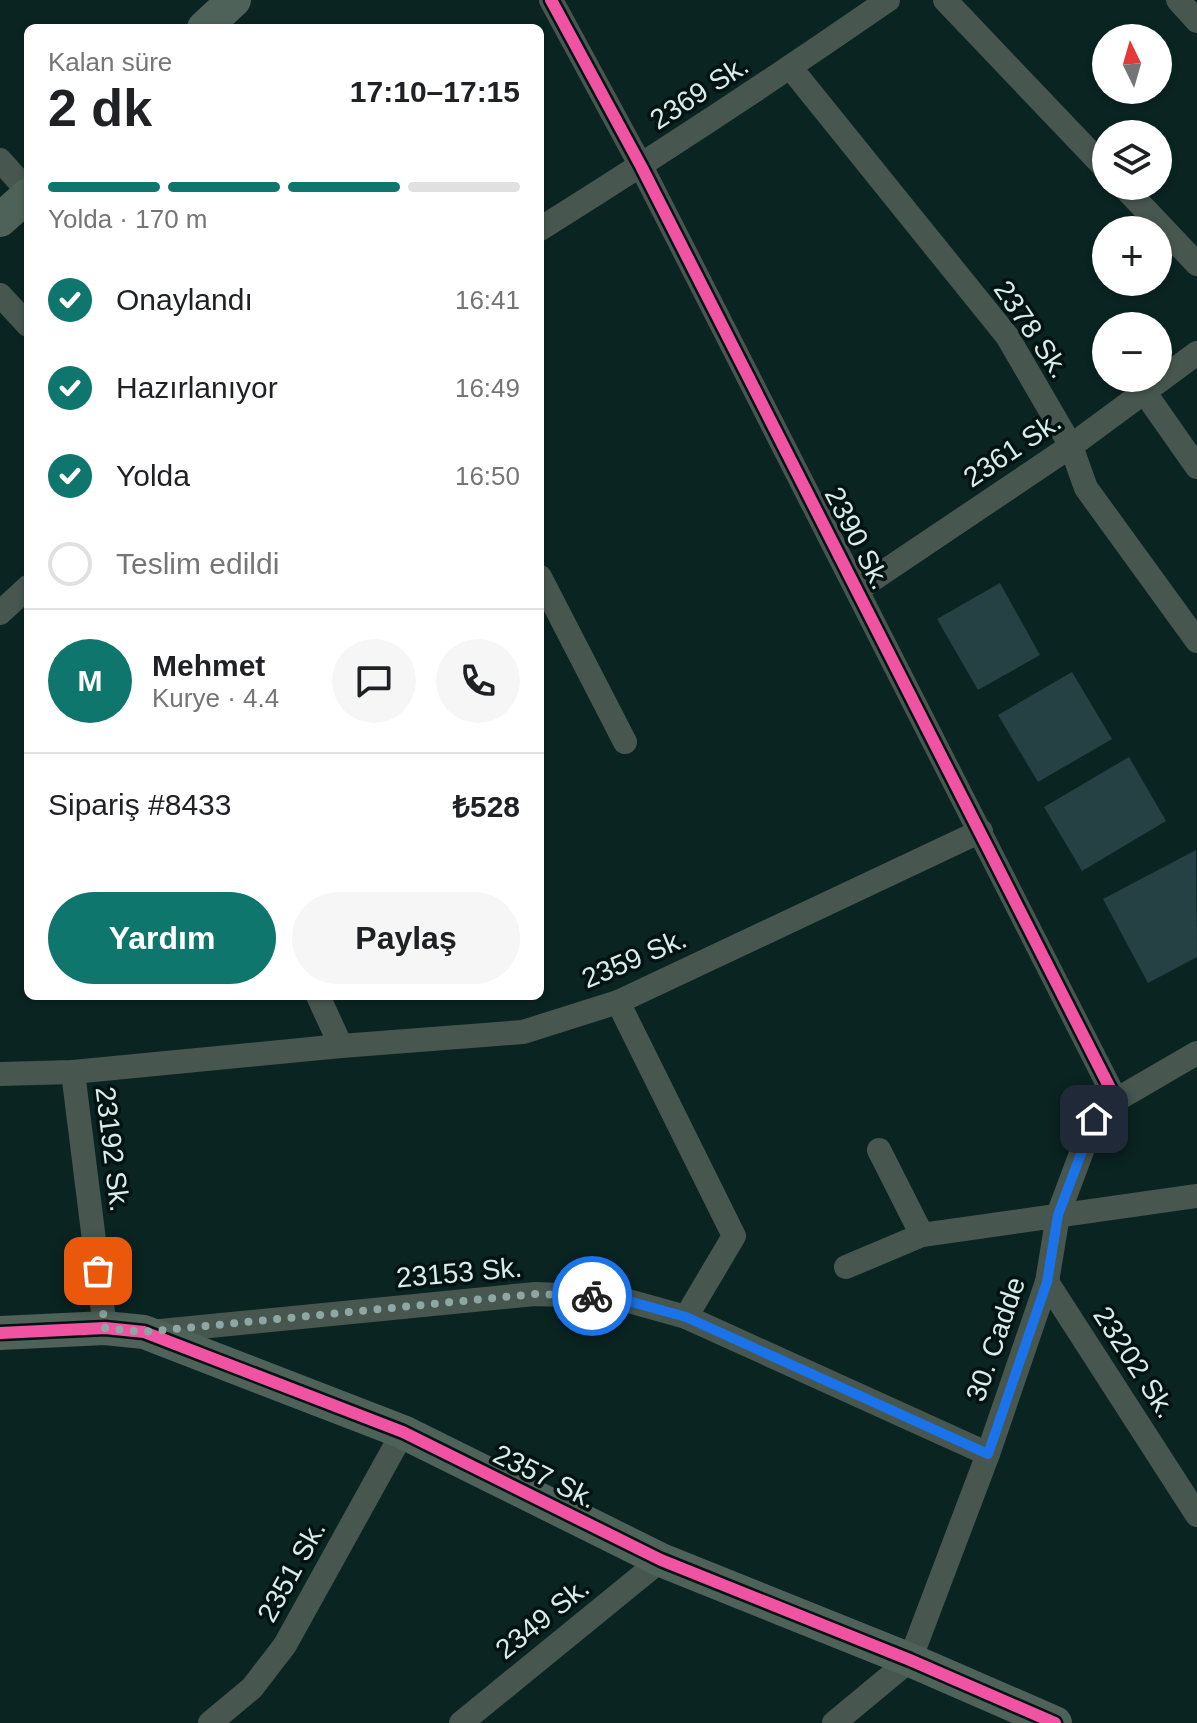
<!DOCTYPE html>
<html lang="tr">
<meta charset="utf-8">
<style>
:root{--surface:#fff;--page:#f6f6f6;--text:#202124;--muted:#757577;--line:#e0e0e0;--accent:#0f766e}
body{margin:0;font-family:Arial,sans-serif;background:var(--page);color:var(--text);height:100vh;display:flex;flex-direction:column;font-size:30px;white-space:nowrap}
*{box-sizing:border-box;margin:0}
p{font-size:26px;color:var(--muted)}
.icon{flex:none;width:44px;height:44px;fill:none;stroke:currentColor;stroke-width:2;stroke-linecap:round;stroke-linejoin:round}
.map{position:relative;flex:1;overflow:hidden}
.drawer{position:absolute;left:24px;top:24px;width:520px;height:976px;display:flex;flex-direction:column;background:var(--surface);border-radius:12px;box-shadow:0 2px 6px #0004}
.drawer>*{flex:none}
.needle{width:52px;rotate:355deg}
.controls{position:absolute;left:1092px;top:24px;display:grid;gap:16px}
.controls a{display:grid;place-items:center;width:80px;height:80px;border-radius:50%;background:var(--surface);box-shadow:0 2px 6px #0004;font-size:40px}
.pin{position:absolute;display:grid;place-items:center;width:68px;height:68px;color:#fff;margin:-34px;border-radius:16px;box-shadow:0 4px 12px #0006}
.courier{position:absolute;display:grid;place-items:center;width:80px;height:80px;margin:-40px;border:6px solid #1a73e8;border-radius:50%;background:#fff;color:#222;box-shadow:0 2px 10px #0007}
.headline em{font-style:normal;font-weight:800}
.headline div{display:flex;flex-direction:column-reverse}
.headline{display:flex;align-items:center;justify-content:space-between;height:136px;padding:0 24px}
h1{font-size:52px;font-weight:800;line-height:60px}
.bar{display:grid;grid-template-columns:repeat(4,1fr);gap:12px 8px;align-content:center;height:96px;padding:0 24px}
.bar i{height:10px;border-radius:6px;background:var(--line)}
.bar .selected{background:var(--accent)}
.bar p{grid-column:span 4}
.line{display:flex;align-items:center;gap:20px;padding:0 24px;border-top:2px solid var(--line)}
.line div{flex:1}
.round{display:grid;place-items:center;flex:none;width:84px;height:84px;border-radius:42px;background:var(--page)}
ol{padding:0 24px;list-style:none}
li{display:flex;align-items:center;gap:24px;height:88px}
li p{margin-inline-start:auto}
li .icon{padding:8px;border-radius:50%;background:var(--accent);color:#fff;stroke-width:4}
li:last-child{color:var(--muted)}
li i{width:44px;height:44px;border:4px solid var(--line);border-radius:50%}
.cta{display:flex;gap:16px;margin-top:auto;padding:16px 24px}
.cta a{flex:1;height:92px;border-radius:48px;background:var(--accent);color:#fff;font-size:32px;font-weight:800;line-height:92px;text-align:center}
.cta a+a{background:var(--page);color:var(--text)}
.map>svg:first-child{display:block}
.building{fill:#264143}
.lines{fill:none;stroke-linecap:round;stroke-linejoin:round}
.street{stroke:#475750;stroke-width:24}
.secondary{stroke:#4e6259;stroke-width:34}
.cycleway-casing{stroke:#031311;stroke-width:17}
.cycleway{stroke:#f153a3;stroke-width:12}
.done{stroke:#8fa7a4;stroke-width:8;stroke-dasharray:0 14.4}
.route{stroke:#1a73e8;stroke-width:10}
.labels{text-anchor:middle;stroke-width:7;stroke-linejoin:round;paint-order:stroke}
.street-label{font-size:28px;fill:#d6edea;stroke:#031311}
</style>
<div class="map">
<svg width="1197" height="1723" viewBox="0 0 1197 1723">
<rect width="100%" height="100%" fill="#0a2422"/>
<g class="building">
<polygon points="1000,583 1040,655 978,690 937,619"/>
<polygon points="1072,672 1112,739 1038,782 998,715"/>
<polygon points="1129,757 1166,821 1082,871 1044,807"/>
<polygon points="1196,850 1197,957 1148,983 1103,899"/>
</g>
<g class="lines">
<g class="street">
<polyline points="551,0 641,166 1116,1100"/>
<polyline points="945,0 1106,169"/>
<polyline points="1178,0 1197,21"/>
<polyline points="790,67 1007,336 1071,446 1086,488 1197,641"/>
<polyline points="0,160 28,191"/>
<polyline points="1123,186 1197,264"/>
<path d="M540,229C658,155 774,79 888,0"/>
<polyline points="0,295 28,325"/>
<polyline points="1145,393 1197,467"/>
<polyline points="540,577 625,742"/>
<polyline points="857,590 1071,446 1197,353"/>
<polyline points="0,613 28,587"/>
<polyline points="318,996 341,1046"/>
<polyline points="618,1002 734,1236 686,1317"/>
<polyline points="73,1072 105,1328"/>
<polyline points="0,1074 73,1072 341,1046 523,1032 618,1002 981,831"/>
<polyline points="879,1150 922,1235"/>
<polyline points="846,1267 922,1235 1197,1196"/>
<polyline points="1047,1282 1197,1515"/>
<polyline points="150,1332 535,1294 614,1297 686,1317 988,1454"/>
<polyline points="210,1723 252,1688 285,1645 403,1432"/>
<polyline points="461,1723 661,1560"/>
<polyline points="834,1723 910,1660 988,1454 1047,1282 1058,1215 1094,1119 1116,1100 1197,1053"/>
</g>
<g class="secondary">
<polyline points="204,28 234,0"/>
<polyline points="0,220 28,195"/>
<polyline points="0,1333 105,1328 144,1332 403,1432 661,1560 910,1660 1055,1723"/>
</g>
<defs>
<g id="cycleway">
<polyline points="551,0 641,166 1116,1100"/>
<polyline points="0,1333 105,1328 144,1332 403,1432 661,1560 910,1660 1055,1723"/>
</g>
</defs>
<use href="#cycleway" class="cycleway-casing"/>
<use href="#cycleway" class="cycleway"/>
</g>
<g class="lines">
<polyline class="done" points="98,1271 105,1328 144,1332 535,1294 592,1296"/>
<polyline class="route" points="592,1296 614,1297 686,1317 988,1454 1047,1282 1058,1215 1094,1119"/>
</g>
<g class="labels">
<g class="street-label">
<text transform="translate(699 92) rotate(-33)" y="10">2369 Sk.</text>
<text transform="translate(1032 329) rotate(56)" y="10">2378 Sk.</text>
<text transform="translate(1012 449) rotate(-34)" y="10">2361 Sk.</text>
<text transform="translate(858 538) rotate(63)" y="10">2390 Sk.</text>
<text transform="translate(634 958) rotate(-23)" y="10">2359 Sk.</text>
<text transform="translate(113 1149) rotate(83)" y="10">23192 Sk.</text>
<text transform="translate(459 1272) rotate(-5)" y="10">23153 Sk.</text>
<text transform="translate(995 1339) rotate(-71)" y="10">30. Cadde</text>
<text transform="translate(1135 1362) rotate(57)" y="10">23202 Sk.</text>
<text transform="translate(545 1476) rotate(26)" y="10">2357 Sk.</text>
<text transform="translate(291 1571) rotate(-61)" y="10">2351 Sk.</text>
<text transform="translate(542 1618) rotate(-39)" y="10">2349 Sk.</text>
</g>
</g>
</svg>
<div class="controls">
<a><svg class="needle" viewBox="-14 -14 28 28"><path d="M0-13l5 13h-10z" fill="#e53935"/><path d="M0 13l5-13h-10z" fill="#757577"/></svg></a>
<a><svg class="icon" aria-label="layers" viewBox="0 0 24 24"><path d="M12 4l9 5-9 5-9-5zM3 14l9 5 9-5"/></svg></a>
<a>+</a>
<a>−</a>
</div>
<div class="pin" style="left:98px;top:1271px;background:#ea580c"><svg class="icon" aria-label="bag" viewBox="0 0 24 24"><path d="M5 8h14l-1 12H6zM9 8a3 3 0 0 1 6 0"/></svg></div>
<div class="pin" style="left:1094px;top:1119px;background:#1f2937"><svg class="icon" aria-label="home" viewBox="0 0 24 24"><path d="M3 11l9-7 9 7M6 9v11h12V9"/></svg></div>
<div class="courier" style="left:592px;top:1296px"><svg class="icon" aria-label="bike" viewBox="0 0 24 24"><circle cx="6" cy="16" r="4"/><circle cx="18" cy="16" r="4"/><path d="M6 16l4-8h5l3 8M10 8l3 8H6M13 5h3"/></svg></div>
<section class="drawer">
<div class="headline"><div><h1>2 dk</h1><p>Kalan süre</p></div><em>17:10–17:15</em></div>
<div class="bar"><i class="selected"></i><i class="selected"></i><i class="selected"></i><i></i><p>Yolda · 170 m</p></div>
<ol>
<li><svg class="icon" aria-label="check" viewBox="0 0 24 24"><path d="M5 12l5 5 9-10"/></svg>Onaylandı<p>16:41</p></li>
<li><svg class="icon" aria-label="check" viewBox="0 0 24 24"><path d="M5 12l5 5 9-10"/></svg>Hazırlanıyor<p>16:49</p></li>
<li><svg class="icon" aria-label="check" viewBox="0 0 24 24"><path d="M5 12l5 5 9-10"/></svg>Yolda<p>16:50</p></li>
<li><i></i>Teslim edildi</li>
</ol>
<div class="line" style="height:144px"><b class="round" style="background:var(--accent);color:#fff">M</b><div><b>Mehmet</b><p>Kurye · 4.4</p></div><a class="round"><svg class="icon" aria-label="chat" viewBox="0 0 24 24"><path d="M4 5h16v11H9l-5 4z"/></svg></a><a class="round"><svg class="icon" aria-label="phone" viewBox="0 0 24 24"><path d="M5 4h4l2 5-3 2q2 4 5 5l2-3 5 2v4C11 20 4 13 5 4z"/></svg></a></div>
<div class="line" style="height:104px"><div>Sipariş #8433</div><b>₺528</b></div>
<div class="cta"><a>Yardım</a><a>Paylaş</a></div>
</section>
</div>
